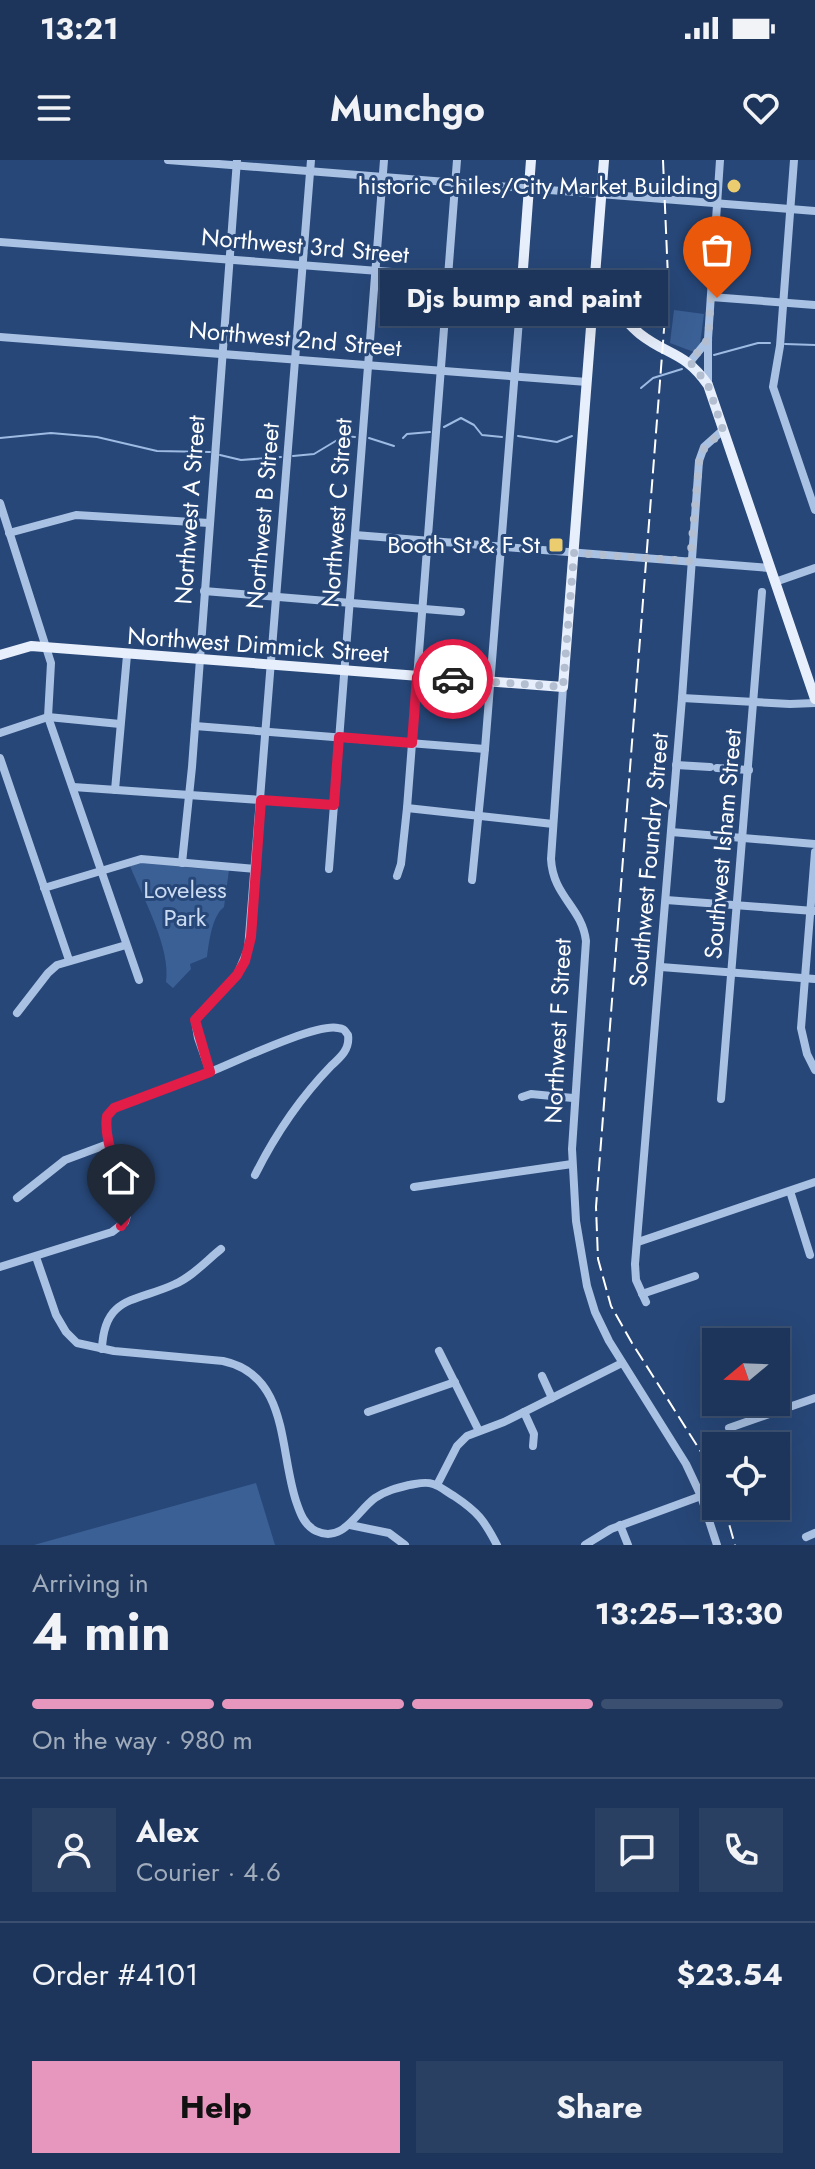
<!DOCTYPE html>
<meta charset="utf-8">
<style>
:root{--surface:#1d355a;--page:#2a4063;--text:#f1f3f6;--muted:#a0abbb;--line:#3b5070;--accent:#e797bd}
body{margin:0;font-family:Jost,sans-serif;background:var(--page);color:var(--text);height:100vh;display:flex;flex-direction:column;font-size:30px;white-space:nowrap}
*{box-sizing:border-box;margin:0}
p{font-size:26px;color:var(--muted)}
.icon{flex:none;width:44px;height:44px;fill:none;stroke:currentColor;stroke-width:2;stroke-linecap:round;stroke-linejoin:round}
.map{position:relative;height:1385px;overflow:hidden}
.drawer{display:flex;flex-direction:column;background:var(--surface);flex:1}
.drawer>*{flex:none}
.needle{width:52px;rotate:251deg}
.tools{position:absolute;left:702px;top:1168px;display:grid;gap:16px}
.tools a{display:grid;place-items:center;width:88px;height:88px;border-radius:0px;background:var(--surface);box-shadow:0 8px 32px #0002,0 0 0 2px var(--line);font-size:40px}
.pin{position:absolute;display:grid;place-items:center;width:68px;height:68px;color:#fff;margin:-82px -34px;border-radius:50% 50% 50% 0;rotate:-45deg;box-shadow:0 0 8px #0007}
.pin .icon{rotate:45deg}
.courier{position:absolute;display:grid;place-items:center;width:80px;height:80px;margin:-40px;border:6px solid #e11d48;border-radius:50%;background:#fff;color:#222;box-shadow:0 2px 10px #0007}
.bubble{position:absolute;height:56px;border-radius:0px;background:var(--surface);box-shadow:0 8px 32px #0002,0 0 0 2px var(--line);font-size:26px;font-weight:700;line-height:56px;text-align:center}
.headline em{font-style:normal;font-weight:700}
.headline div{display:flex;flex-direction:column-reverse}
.headline{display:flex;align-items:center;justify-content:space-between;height:136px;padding:0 32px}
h1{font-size:52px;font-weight:700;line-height:60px}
.bar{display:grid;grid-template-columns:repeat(4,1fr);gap:12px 8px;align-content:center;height:96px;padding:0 32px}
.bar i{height:10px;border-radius:6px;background:var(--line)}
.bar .on{background:var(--accent)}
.bar p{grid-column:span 4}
.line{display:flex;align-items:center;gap:20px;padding:0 32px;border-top:2px solid var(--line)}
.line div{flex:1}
.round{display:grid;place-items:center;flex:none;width:84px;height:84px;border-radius:0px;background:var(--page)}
.primary-button{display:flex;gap:16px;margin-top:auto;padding:16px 32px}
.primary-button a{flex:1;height:92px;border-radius:0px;background:var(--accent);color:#111;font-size:32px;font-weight:700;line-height:92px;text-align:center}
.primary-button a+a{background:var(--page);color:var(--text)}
.status{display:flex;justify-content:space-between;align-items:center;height:56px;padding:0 40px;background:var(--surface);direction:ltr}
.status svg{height:22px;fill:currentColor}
header{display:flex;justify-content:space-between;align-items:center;height:104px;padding:0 32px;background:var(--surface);font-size:36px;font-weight:700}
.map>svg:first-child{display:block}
.green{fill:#3b6095}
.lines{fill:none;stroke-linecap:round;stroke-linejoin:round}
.stream{stroke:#9ebbe3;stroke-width:2}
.minor{stroke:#a9c1e3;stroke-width:8}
.major{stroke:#e8effc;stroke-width:10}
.rail{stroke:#fff;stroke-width:2;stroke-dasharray:14 6;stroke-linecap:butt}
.done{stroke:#b3bfd0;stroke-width:8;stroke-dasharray:0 14.4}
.route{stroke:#e11d48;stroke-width:10}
.poi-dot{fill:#ebcc6f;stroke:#274778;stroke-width:3}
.labels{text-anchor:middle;stroke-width:6;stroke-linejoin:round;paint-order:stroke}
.poi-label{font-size:24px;fill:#fff;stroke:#274778;text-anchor:end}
.street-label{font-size:24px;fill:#fff;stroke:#274778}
.park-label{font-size:24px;fill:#cbdbf2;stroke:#274778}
</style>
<div class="status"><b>13:21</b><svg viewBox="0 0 49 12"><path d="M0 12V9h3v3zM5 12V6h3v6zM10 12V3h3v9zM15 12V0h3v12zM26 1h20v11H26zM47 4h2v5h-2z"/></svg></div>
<header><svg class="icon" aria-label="menu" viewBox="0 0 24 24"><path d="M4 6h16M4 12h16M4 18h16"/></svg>Munchgo<svg class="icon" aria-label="heart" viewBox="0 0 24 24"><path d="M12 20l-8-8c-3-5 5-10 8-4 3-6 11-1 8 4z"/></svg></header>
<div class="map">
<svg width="815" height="1385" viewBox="0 0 815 1385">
<rect width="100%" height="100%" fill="#274778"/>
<g class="green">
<polygon points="674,150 704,154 700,184 694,192 670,183"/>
<path d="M145,701L192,708L229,710L224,747C212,756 209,782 207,797L190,804L191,809L173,828L166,822C171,788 143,738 130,706Z"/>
<polygon points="256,1323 275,1385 34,1385"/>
</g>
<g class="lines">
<g class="stream">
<polyline points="785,184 815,185"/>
<polyline points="714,195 758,183 770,183"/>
<polyline points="641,228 653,218 682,209"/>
<polyline points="444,267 461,258 474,265 482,275 502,277"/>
<polyline points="518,276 557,282 572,276"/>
<polyline points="0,278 51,273 97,277 157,291 210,292"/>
<polyline points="369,278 394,286"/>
<polyline points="403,278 407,274 430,272"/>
<polyline points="220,295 241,300 281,297"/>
<polyline points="293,296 314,294 344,276 355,277"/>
</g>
<g class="minor">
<polyline points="168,0 815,51"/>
<polyline points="794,0 780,186 773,227 815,350"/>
<polyline points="0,82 522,122 485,589 472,720"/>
<polyline points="711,137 815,145"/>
<polyline points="0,177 587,222"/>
<polyline points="690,202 708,180"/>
<polyline points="708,224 708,179 720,0"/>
<polyline points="0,343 51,503 48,557 139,820"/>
<polyline points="9,373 76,355 209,363"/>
<polyline points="355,375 770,408"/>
<polyline points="775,422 815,408"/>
<polyline points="204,431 461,452"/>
<path d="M563,527L551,699C553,737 582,747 586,781L572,989L576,1061L587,1126L595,1152L609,1181L686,1304L701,1336L717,1385"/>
<polyline points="682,538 790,544 815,543"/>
<polyline points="195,566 485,589"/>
<polyline points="0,573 48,557 120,564"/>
<polyline points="0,598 69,800"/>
<polyline points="676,605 710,607"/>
<polyline points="717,608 749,610"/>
<polyline points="73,627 334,645"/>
<polyline points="115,630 127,495"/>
<polyline points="407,648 553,664"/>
<polyline points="671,672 815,684"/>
<polyline points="815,692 801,868 807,894 815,910"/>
<polyline points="182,703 192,607 237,0"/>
<polyline points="329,709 384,0"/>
<polyline points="397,716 401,704 407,648 457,0"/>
<polyline points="44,728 141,699 256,709"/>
<polyline points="666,740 814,751"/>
<polyline points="661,807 815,819"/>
<polyline points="17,853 48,813 57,805 126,785"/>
<path d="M210,912C235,902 316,863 338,868C345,869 344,870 348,875C350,889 341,897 331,906C299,939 275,975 255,1015"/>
<polyline points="522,937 531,934 573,938"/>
<polyline points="721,939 762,432"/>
<polyline points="414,1027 572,1004"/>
<polyline points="790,1031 810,1095"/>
<polyline points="17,1038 65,1000 108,984"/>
<polyline points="638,1082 815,1022"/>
<path d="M36,1097L56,1155L66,1172L77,1183L114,1191L223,1201C289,1215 279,1290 296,1341C300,1353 304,1365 316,1371C343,1384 357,1351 375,1338C385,1331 397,1328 409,1325C417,1324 425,1321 433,1324C440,1326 447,1332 454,1336C478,1352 484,1360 497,1385"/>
<path d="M0,1107L112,1072L125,1062C136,1038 101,990 107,956L114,948L210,912L198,878L195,860L237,815L248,789L311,0"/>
<polyline points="642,1134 695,1116"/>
<polyline points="646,1142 636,1120 635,1104 682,538 699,301 704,287 723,270"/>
<path d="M102,1189C104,1135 137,1142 175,1124C192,1117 207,1100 221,1089"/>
<polyline points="439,1191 479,1271"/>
<polyline points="542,1216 552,1238"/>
<polyline points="368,1252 455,1222"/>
<polyline points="524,1252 534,1274 533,1286"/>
<polyline points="729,1268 815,1238"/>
<polyline points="437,1325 457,1286 467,1276 504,1262 622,1203"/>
<polyline points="350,1365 389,1373 405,1385"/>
<polyline points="620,1365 628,1385"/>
<polyline points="806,1377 815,1373"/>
<polyline points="585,1385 611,1369 701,1336"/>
</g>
<g class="major">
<path d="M531,0L522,122C544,124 575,122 595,133C612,142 625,162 640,174C668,196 684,191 708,225L815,539"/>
<polyline points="0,495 31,486 563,527 604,0"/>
</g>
<g class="rail">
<polyline points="663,0 668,118 596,1047 598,1099 611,1146 632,1183 703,1295 716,1326"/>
<polyline points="724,1346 735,1385"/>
</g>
</g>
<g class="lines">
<polyline class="done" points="453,519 563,527 574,393 690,401 700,293 723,270 708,225 690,202 708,179 711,137 717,138"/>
<path class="route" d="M121,1066C139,1044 101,991 107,956L114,948L210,912L195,860L237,815L245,801L251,777L261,640L334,645L339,577L412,583L417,517L453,519"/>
</g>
<g class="poi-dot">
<circle cx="734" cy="26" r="8"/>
<rect x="548" y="377" width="16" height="16" rx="4"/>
</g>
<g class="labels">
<g class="poi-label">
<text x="718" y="34">historic Chiles/City Market Building</text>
<text x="540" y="393">Booth St &amp; F St</text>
</g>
<g class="street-label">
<text transform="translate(305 86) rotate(5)" y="8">Northwest 3rd Street</text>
<text transform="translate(295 179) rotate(5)" y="8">Northwest 2nd Street</text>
<text transform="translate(190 350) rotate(-86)" y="8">Northwest A Street</text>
<text transform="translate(337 353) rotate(-86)" y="8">Northwest C Street</text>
<text transform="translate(263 356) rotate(-85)" y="8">Northwest B Street</text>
<text transform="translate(258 485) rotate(4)" y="8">Northwest Dimmick Street</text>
<text transform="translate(723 684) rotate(-85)" y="8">Southwest Isham Street</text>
<text transform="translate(649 700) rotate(-85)" y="8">Southwest Foundry Street</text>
<text transform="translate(558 871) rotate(-87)" y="8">Northwest F Street</text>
</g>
<g class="park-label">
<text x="185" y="738">Loveless<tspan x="185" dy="28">Park</tspan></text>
</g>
</g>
</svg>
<div class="tools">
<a><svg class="needle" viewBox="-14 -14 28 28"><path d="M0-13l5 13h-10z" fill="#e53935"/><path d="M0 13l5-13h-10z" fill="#a0abbb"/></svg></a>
<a><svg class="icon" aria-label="locate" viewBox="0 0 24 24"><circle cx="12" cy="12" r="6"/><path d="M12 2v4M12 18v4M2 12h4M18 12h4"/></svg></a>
</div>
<div class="pin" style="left:717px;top:138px;background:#ea580c"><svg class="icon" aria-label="bag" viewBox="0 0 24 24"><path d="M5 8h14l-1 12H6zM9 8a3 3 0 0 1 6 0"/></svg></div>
<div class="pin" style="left:121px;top:1066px;background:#1f2937"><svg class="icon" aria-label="home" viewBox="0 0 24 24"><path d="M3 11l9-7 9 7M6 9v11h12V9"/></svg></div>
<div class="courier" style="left:453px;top:519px"><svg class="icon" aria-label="car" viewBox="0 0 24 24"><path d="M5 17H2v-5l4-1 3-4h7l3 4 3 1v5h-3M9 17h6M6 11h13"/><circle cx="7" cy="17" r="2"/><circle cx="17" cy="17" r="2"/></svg></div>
<div class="bubble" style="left:380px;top:110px;width:288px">Djs bump and paint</div>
</div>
<section class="drawer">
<div class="headline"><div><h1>4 min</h1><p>Arriving in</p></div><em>13:25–13:30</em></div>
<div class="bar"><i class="on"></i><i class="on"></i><i class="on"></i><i></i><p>On the way · 980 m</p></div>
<div class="line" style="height:144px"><a class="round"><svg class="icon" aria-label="person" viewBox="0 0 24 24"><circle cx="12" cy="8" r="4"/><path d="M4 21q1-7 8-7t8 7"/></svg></a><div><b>Alex</b><p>Courier · 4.6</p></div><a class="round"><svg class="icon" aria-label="chat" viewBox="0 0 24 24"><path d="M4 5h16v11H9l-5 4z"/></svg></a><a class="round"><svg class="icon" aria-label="phone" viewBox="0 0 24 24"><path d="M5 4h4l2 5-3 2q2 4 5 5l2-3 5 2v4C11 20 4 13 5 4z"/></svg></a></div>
<div class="line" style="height:104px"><div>Order #4101</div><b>$23.54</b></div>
<div class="primary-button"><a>Help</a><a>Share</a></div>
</section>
